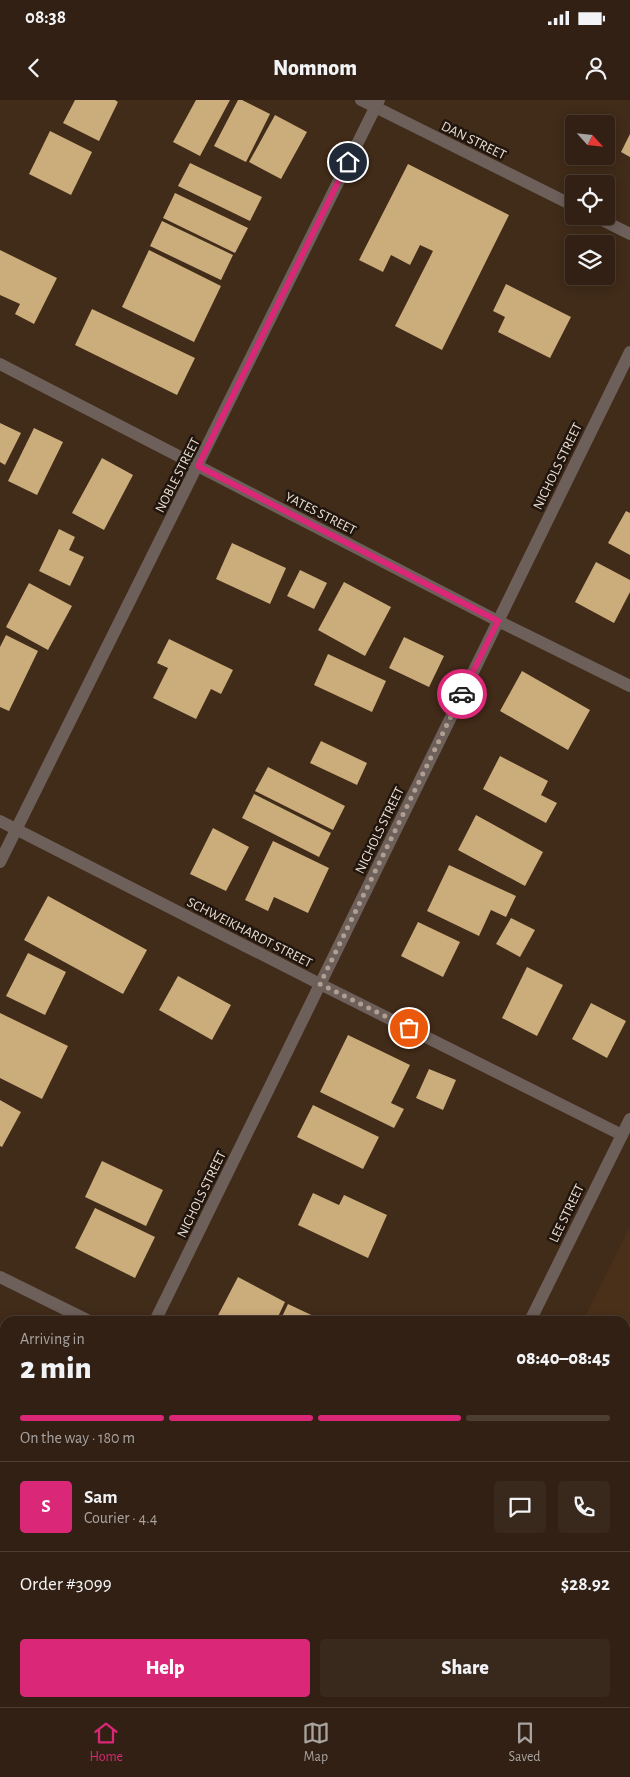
<!DOCTYPE html>
<meta charset="utf-8">
<style>
:root{--surface:#312013;--page:#39281c;--text:#f1f3f6;--muted:#a8a3a0;--line:#4c3e33;--accent:#db2777}
body{margin:0;font-family:"Alegreya Sans",sans-serif;background:var(--page);color:var(--text);height:100vh;display:flex;flex-direction:column;font-size:19px;white-space:nowrap}
*{box-sizing:border-box;margin:0}
p{font-size:16px;color:var(--muted)}
.icon{flex:none;width:28px;height:28px;fill:none;stroke:currentColor;stroke-width:2;stroke-linecap:round;stroke-linejoin:round}
.map{position:relative;flex:1;overflow:hidden}
.drawer{position:absolute;left:0px;top:1216px;width:630px;height:391px;display:flex;flex-direction:column;background:var(--surface);border-radius:15px 15px 0 0;box-shadow:0 2px 12px #0003,0 0 0 1px var(--line)}
.drawer>*{flex:none}
.needle{width:32px;rotate:117deg}
.fabs{position:absolute;left:565px;top:15px;display:grid;gap:10px}
.fabs a{display:grid;place-items:center;width:50px;height:50px;border-radius:5px;background:var(--surface);box-shadow:0 2px 12px #0003,0 0 0 1px var(--line);font-size:25px}
.pin{position:absolute;display:grid;place-items:center;width:42px;height:42px;color:#fff;margin:-21px;border:2px solid #fff;border-radius:50%;box-shadow:0 1px 5px #0007}
.courier{position:absolute;display:grid;place-items:center;width:50px;height:50px;margin:-25px;border:4px solid #db2777;border-radius:50%;background:#fff;color:#222;box-shadow:0 1px 6px #0007}
.headline em{font-style:normal;font-weight:800}
.headline div{display:flex;flex-direction:column-reverse}
.headline{display:flex;align-items:center;justify-content:space-between;height:85px;padding:0 20px}
h1{font-size:32px;font-weight:800;line-height:38px}
.bar{display:grid;grid-template-columns:repeat(4,1fr);gap:8px 5px;align-content:center;height:60px;padding:0 20px}
.bar i{height:6px;border-radius:4px;background:var(--line)}
.bar .active{background:var(--accent)}
.bar p{grid-column:span 4}
.line{display:flex;align-items:center;gap:12px;padding:0 20px;border-top:1px solid var(--line)}
.line div{flex:1}
.round{display:grid;place-items:center;flex:none;width:52px;height:52px;border-radius:5px;background:var(--page)}
.primary-button{display:flex;gap:10px;margin-top:auto;padding:10px 20px}
.primary-button a{flex:1;height:58px;border-radius:5px;background:var(--accent);color:#fff;font-size:20px;font-weight:800;line-height:58px;text-align:center}
.primary-button a+a{background:var(--page);color:var(--text)}
.status{display:flex;justify-content:space-between;align-items:center;height:35px;padding:0 25px;background:var(--surface);direction:ltr}
.status svg{height:14px;fill:currentColor}
header{display:flex;justify-content:space-between;align-items:center;height:65px;padding:0 20px;background:var(--surface);font-size:22px;font-weight:800}
.tab-bar{display:flex;justify-content:space-around;align-items:center;height:70px;border-top:1px solid var(--line);background:var(--surface);font-size:14px;color:var(--muted)}
.tab-bar a{display:grid;justify-items:center;gap:2px}
.tab-bar .active{color:var(--accent)}
.map>svg:first-child{display:block}
.built{fill:#4b3019}
.building{fill:#cbac7b}
.lines{fill:none;stroke-linecap:round;stroke-linejoin:round}
.minor{stroke:#6d5f5a;stroke-width:12}
.done{stroke:#b09f91;stroke-width:5;stroke-dasharray:0 9}
.route{stroke:#db2777;stroke-width:6}
.labels{text-anchor:middle;stroke-width:5;stroke-linejoin:round;paint-order:stroke}
.street-label{font-size:14px;fill:#ebddd1;stroke:#20160e}
</style>
<div class="status"><b>08:38</b><svg viewBox="0 0 49 12"><path d="M0 12V9h3v3zM5 12V6h3v6zM10 12V3h3v9zM15 12V0h3v12zM26 1h20v11H26zM47 4h2v5h-2z"/></svg></div>
<header><svg class="icon" aria-label="back" viewBox="0 0 24 24"><path d="M15 5l-7 7 7 7"/></svg>Nomnom<svg class="icon" aria-label="person" viewBox="0 0 24 24"><circle cx="12" cy="8" r="4"/><path d="M4 21q1-7 8-7t8 7"/></svg></header>
<div class="map">
<svg width="630" height="1607" viewBox="0 0 630 1607">
<rect width="100%" height="100%" fill="#412b19"/>
<polygon class="built" points="630,1127 630,1607 544,1607 547,1603 625,1602 625,1221 583,1221"/>
<g class="building">
<polygon points="75,0 115,0 118,2 99,41 63,23"/>
<polygon points="196,0 230,0 200,56 173,42"/>
<polygon points="238,0 242,0 270,14 246,62 214,46"/>
<polygon points="275,15 307,32 281,79 249,62"/>
<polygon points="50,31 92,52 71,95 29,74"/>
<polygon points="630,34 630,57 621,52"/>
<polygon points="190,63 262,97 250,121 178,86"/>
<polygon points="408,64 509,115 442,250 395,226 433,151 420,145 410,165 391,155 383,172 359,160"/>
<polygon points="175,93 248,128 235,153 163,118"/>
<polygon points="162,121 233,155 221,180 150,146"/>
<polygon points="0,150 57,178 34,224 15,214 20,204 0,195"/>
<polygon points="149,150 221,186 194,242 122,207"/>
<polygon points="506,184 571,217 550,258 498,232 505,217 493,211"/>
<polygon points="92,209 195,258 177,295 75,245"/>
<polygon points="0,323 21,333 5,365 0,362"/>
<polygon points="34,328 63,342 37,395 8,381"/>
<polygon points="102,358 133,375 104,430 72,413"/>
<polygon points="626,411 630,413 630,455 608,443"/>
<polygon points="59,429 75,437 69,450 84,457 70,486 39,471"/>
<polygon points="232,443 286,468 270,504 216,479"/>
<polygon points="596,462 630,480 630,492 614,523 575,502"/>
<polygon points="300,470 327,483 314,509 287,496"/>
<polygon points="344,482 391,507 365,556 318,530"/>
<polygon points="29,483 72,506 48,550 6,527"/>
<polygon points="6,535 38,551 9,611 0,607 0,547"/>
<polygon points="404,537 444,556 429,587 389,568"/>
<polygon points="169,539 233,570 221,594 211,589 196,619 153,598 168,568 157,563"/>
<polygon points="328,554 386,581 372,612 314,585"/>
<polygon points="522,571 590,610 568,650 500,611"/>
<polygon points="321,641 367,663 357,685 310,663"/>
<polygon points="500,656 548,681 541,695 557,703 546,723 483,689"/>
<polygon points="268,667 345,706 333,730 255,691"/>
<polygon points="254,694 331,733 319,757 242,718"/>
<polygon points="476,715 543,752 525,786 458,750"/>
<polygon points="213,728 249,747 226,791 190,774"/>
<polygon points="273,741 329,768 308,813 274,797 268,811 245,800"/>
<polygon points="449,765 516,796 506,817 491,810 479,836 427,811"/>
<polygon points="48,796 147,850 123,894 24,840"/>
<polygon points="511,818 535,830 520,857 496,844"/>
<polygon points="418,822 460,842 443,877 401,856"/>
<polygon points="28,853 66,872 45,915 6,896"/>
<polygon points="527,867 563,885 537,936 502,918"/>
<polygon points="178,876 231,905 212,940 159,910"/>
<polygon points="591,903 626,921 607,958 572,939"/>
<polygon points="0,913 68,946 42,999 0,978"/>
<polygon points="348,935 410,965 391,1003 404,1009 394,1028 320,992"/>
<polygon points="429,969 456,980 443,1010 416,998"/>
<polygon points="0,1000 21,1012 2,1047 0,1046"/>
<polygon points="313,1005 379,1037 363,1069 297,1037"/>
<polygon points="102,1061 163,1090 146,1126 85,1097"/>
<polygon points="313,1093 339,1105 344,1095 387,1115 368,1158 298,1125"/>
<polygon points="95,1108 155,1137 135,1178 75,1148"/>
<polygon points="238,1177 285,1202 276,1221 215,1221"/>
<polygon points="288,1204 324,1221 280,1221"/>
<polygon points="0,1231 5,1233 5,1281 0,1279"/>
<polygon points="0,1312 5,1315 5,1347 0,1345"/>
<polygon points="0,1348 5,1350 5,1383 0,1380"/>
<polygon points="280,1602 294,1602 291,1607"/>
</g>
<g class="lines">
<g class="minor">
<polyline points="361,0 574,106"/>
<polyline points="594,116 630,134"/>
<polyline points="0,264 498,521 630,586"/>
<polyline points="0,721 320,884 622,1035"/>
<polyline points="0,762 379,0"/>
<polyline points="0,1177 89,1221"/>
<polyline points="155,1221 630,252"/>
<polyline points="530,1221 630,1019"/>
<polyline points="3,1522 5,1518"/>
<polyline points="166,1602 175,1607"/>
<polyline points="342,1607 344,1602"/>
</g>
</g>
<g class="lines">
<polyline class="done" points="409,928 320,884 462,594"/>
<polyline class="route" points="348,62 198,366 498,521 462,594"/>
</g>
<g class="labels">
<g class="street-label">
<text transform="translate(474 40) rotate(26)" y="5">DAN STREET</text>
<text transform="translate(557 366) rotate(-64)" y="5">NICHOLS STREET</text>
<text transform="translate(177 375) rotate(-63)" y="5">NOBLE STREET</text>
<text transform="translate(321 413) rotate(27)" y="5">YATES STREET</text>
<text transform="translate(379 730) rotate(-64)" y="5">NICHOLS STREET</text>
<text transform="translate(250 832) rotate(27)" y="5">SCHWEIKHARDT STREET</text>
<text transform="translate(201 1094) rotate(-64)" y="5">NICHOLS STREET</text>
<text transform="translate(566 1113) rotate(-64)" y="5">LEE STREET</text>
</g>
</g>
</svg>
<div class="fabs">
<a><svg class="needle" viewBox="-14 -14 28 28"><path d="M0-13l5 13h-10z" fill="#e53935"/><path d="M0 13l5-13h-10z" fill="#a8a3a0"/></svg></a>
<a><svg class="icon" aria-label="locate" viewBox="0 0 24 24"><circle cx="12" cy="12" r="6"/><path d="M12 2v4M12 18v4M2 12h4M18 12h4"/></svg></a>
<a><svg class="icon" aria-label="layers" viewBox="0 0 24 24"><path d="M12 4l9 5-9 5-9-5zM3 14l9 5 9-5"/></svg></a>
</div>
<div class="pin" style="left:409px;top:928px;background:#ea580c"><svg class="icon" aria-label="bag" viewBox="0 0 24 24"><path d="M5 8h14l-1 12H6zM9 8a3 3 0 0 1 6 0"/></svg></div>
<div class="pin" style="left:348px;top:62px;background:#1f2937"><svg class="icon" aria-label="home" viewBox="0 0 24 24"><path d="M3 11l9-7 9 7M6 9v11h12V9"/></svg></div>
<div class="courier" style="left:462px;top:594px"><svg class="icon" aria-label="car" viewBox="0 0 24 24"><path d="M5 17H2v-5l4-1 3-4h7l3 4 3 1v5h-3M9 17h6M6 11h13"/><circle cx="7" cy="17" r="2"/><circle cx="17" cy="17" r="2"/></svg></div>
<section class="drawer">
<div class="headline"><div><h1>2 min</h1><p>Arriving in</p></div><em>08:40–08:45</em></div>
<div class="bar"><i class="active"></i><i class="active"></i><i class="active"></i><i></i><p>On the way · 180 m</p></div>
<div class="line" style="height:90px"><b class="round" style="background:var(--accent);color:#fff">S</b><div><b>Sam</b><p>Courier · 4.4</p></div><a class="round"><svg class="icon" aria-label="chat" viewBox="0 0 24 24"><path d="M4 5h16v11H9l-5 4z"/></svg></a><a class="round"><svg class="icon" aria-label="phone" viewBox="0 0 24 24"><path d="M5 4h4l2 5-3 2q2 4 5 5l2-3 5 2v4C11 20 4 13 5 4z"/></svg></a></div>
<div class="line" style="height:65px"><div>Order #3099</div><b>$28.92</b></div>
<div class="primary-button"><a>Help</a><a>Share</a></div>
</section>
</div>
<nav class="tab-bar">
<a class="active"><svg class="icon" aria-label="home" viewBox="0 0 24 24"><path d="M3 11l9-7 9 7M6 9v11h12V9"/></svg>Home</a>
<a><svg class="icon" aria-label="map" viewBox="0 0 24 24"><path d="M3 6l6-2 6 2 6-2v14l-6 2-6-2-6 2zM9 4v14M15 6v14"/></svg>Map</a>
<a><svg class="icon" aria-label="saved" viewBox="0 0 24 24"><path d="M7 4h10v16l-5-4-5 4z"/></svg>Saved</a>
</nav>
